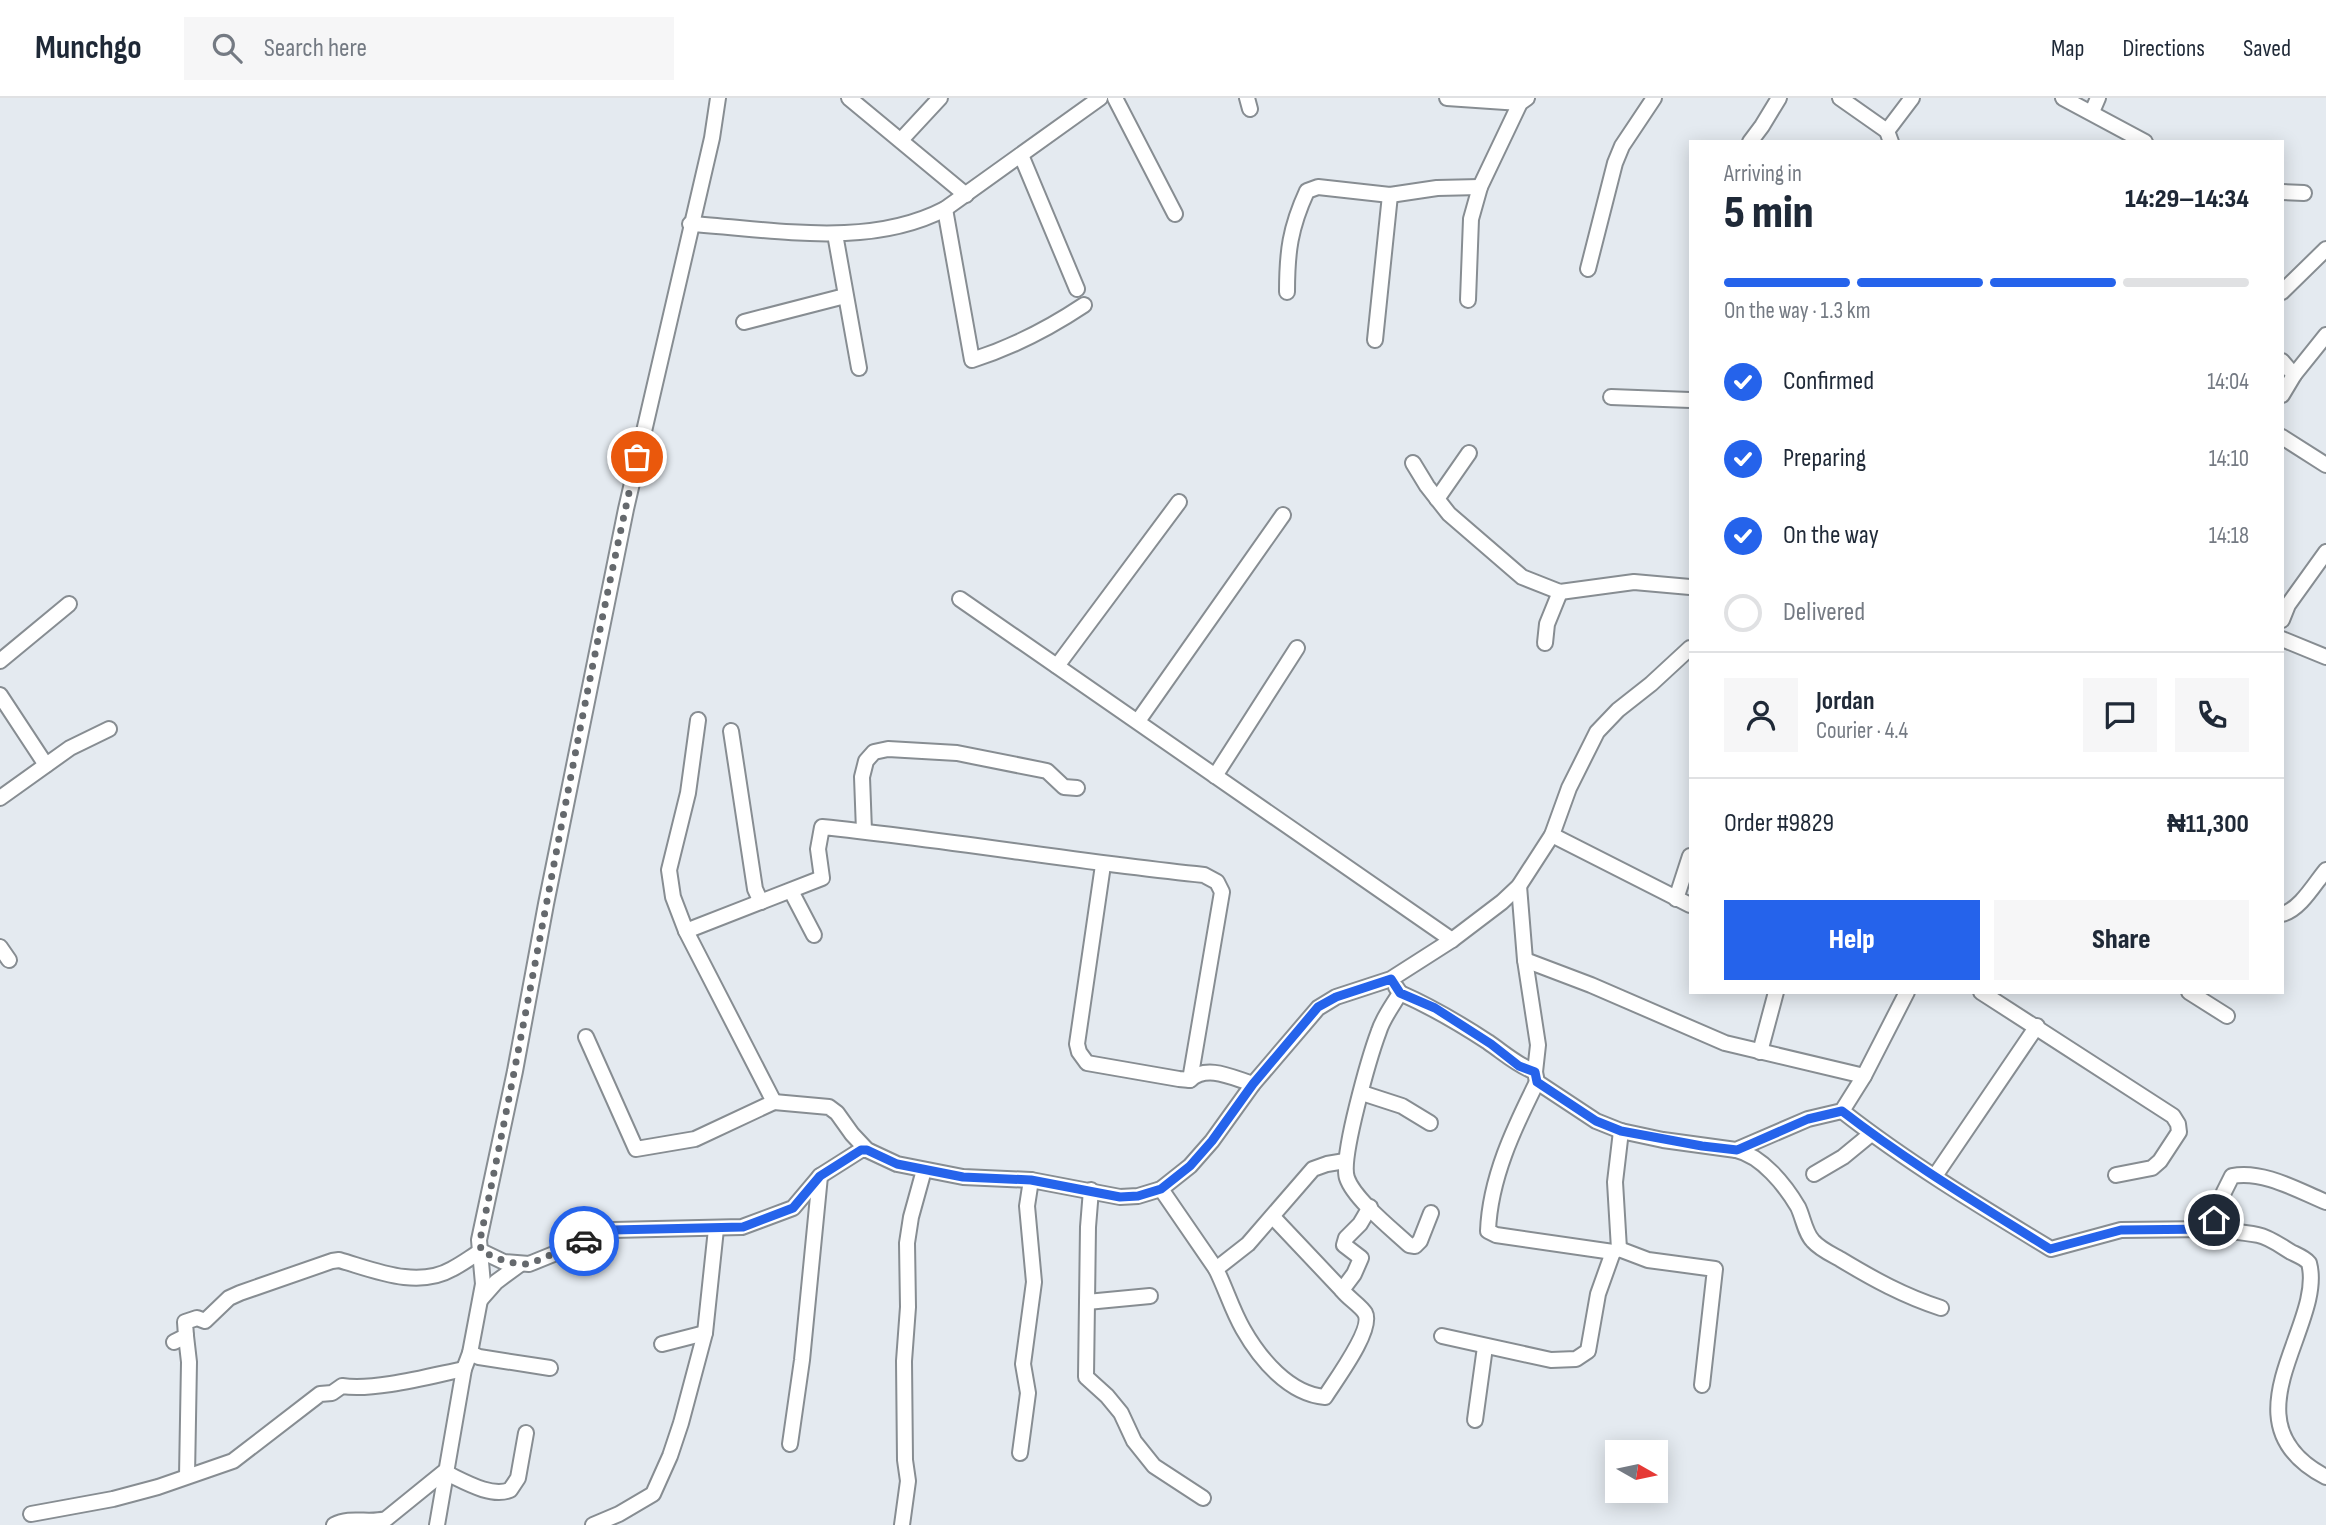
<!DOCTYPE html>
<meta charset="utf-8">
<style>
:root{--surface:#fff;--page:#f6f6f7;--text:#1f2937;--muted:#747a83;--line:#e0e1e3;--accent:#2563eb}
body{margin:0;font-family:"Sofia Sans Condensed",sans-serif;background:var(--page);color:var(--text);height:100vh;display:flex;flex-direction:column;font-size:26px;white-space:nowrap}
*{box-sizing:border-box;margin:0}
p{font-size:23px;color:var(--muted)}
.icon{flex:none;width:38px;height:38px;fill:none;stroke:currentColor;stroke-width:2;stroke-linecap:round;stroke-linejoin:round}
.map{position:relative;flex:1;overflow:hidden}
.details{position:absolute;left:1689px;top:42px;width:595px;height:854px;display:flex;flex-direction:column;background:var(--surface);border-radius:0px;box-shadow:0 4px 18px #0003}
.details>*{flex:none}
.needle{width:46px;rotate:99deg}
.controls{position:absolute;left:1605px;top:1342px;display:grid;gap:14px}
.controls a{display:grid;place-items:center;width:63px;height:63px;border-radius:0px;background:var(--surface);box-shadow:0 4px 18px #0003;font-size:35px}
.pin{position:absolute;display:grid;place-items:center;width:60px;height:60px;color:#fff;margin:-30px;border:4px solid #fff;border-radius:50%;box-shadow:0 2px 7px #0007}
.courier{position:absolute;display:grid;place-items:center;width:70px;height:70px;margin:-35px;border:5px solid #2563eb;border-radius:50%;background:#fff;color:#222;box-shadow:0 2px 9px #0007}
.summary em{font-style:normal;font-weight:800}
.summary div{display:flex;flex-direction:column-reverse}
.summary{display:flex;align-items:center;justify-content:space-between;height:119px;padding:0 35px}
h1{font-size:46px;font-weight:800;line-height:52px}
.bar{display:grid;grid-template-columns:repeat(4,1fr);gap:10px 7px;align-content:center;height:84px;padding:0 35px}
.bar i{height:9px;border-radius:5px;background:var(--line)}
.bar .current{background:var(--accent)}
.bar p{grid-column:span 4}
.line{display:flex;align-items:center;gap:18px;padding:0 35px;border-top:2px solid var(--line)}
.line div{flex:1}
.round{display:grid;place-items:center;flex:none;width:74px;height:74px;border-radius:0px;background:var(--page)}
ol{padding:0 35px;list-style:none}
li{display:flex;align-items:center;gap:21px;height:77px}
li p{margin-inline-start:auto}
li .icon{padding:7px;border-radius:50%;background:var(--accent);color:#fff;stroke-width:4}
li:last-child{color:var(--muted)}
li i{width:38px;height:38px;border:4px solid var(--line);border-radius:50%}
.cta{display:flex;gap:14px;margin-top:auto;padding:14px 35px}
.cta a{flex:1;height:80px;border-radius:0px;background:var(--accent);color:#fff;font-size:28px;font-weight:800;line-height:80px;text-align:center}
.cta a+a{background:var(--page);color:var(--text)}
header{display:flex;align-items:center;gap:42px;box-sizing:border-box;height:98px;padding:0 35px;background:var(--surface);border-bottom:2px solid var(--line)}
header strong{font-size:33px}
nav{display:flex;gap:38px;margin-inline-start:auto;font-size:24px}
.search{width:490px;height:63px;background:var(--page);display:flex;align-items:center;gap:18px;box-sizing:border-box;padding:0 24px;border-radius:0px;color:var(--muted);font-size:26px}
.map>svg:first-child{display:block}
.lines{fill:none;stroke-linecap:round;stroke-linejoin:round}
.minor-casing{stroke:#878d92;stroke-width:18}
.minor{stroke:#fff;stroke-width:14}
.done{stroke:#65696d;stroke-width:7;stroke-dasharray:0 12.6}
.route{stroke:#2563eb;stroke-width:9}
</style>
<header>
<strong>Munchgo</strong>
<div class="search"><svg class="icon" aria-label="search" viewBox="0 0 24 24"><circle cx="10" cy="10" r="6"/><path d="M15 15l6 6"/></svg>Search here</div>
<nav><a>Map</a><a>Directions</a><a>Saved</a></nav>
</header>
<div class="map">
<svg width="2326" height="1427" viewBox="0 0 2326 1427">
<rect width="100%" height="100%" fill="#e4eaf0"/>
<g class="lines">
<defs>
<g id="minor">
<polyline points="849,0 966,97"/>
<polyline points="1115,0 1175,116"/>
<polyline points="1247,0 1250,11"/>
<polyline points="1447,0 1520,5"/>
<polyline points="1840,0 1887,33 1891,44"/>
<polyline points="2063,0 2145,44"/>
<polyline points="2092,14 2098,0"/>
<polyline points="1887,33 1912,0"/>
<polyline points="901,42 940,0"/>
<polyline points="1750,44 1762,28 1779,0"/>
<polyline points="1021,57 1077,191"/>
<polyline points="2282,94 2304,95"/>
<path d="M945,111L972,262C1013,249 1048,231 1084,207"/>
<path d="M690,126C773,131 868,151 945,111L1100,0"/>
<polyline points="835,136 859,270"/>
<polyline points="1588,171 1615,65 1622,48 1654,0"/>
<path d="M1287,194C1287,154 1290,130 1307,93L1318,89L1390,97L1437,90L1480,89"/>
<polyline points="2282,194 2326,151"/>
<polyline points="1468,202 1471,121 1480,89 1520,5 1527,0"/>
<polyline points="744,224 845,198"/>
<polyline points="1375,242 1390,97"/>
<polyline points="2282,263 2294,277 2282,297"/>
<polyline points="2294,277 2326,237"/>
<polyline points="1611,299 1690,302"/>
<polyline points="2282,339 2326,367"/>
<polyline points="1413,365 1427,388 1449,416 1522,479 1560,494 1634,484 1690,489"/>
<polyline points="1437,401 1469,355"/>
<polyline points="960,501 1452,842"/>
<polyline points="2282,522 2288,507 2326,454"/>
<polyline points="2282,541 2326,559"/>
<polyline points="1545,545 1547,526 1560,494"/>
<polyline points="0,563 69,506"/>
<polyline points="1057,568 1179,404"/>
<polyline points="0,597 46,667"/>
<polyline points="1138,623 1283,417"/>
<polyline points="731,633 755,791 761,804"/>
<polyline points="1215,678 1297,550"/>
<polyline points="0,700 70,650 109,631"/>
<polyline points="864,733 862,679 866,663 874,654 888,651 957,655 1047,673 1064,689 1077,690"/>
<polyline points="1552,737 1690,807"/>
<path d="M1103,767L1077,946L1079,954L1087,965L1179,981L1190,982C1207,966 1233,980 1253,986"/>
<polyline points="1519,788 1525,862 1538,947 1535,974"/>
<polyline points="791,793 814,837"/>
<polyline points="1676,801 1690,758"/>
<path d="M2282,816C2300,812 2315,785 2326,772"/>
<path d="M686,833L822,780L818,751L822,729C950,742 1076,764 1204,777L1217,784L1222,794L1190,982"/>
<polyline points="0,849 9,862"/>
<polyline points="1525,862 1591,887 1725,945 1864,978"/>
<path d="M1396,889L1400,895C1393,907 1383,920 1379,933C1370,957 1340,1060 1347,1080C1354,1101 1393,1132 1409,1147L1415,1148L1420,1143L1431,1115"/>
<polyline points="1981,894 2173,1018 2178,1026 2179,1034 2160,1063 2152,1070 2116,1077"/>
<polyline points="2189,894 2227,918"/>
<path d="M1400,895C1432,909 1459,925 1488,944C1504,955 1517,967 1535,974L1537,984L1596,1023L1621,1033L1663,1042L1736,1052L1808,1021L1842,1013L1864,978L1907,894"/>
<polyline points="586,939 636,1051 695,1041 774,1004 686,833 673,799 669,772 688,695 698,622"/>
<polyline points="1760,954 1776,894"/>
<path d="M1537,984C1514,1030 1490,1080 1488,1133L1496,1137L1613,1154L1619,1151L1648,1162L1715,1171L1702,1287"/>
<polyline points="1362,995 1402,1008 1430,1025"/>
<polyline points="774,1004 829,1009 837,1015 852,1036 867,1052 897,1066 963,1079 1031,1082 1120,1099 1138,1098 1161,1091 1190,1068 1212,1043 1253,986 1318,910 1336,899 1391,881 1452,842 1502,804 1519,788 1552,737 1569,690 1597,634 1618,612 1651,586 1690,550"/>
<path d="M1842,1013C1907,1064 1980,1108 2051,1151L2121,1132L2210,1131L2224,1094L2232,1078C2263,1072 2297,1092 2326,1104"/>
<path d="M1736,1052C1762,1058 1785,1087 1798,1109C1803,1119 1805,1135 1813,1143C1820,1151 1831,1156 1840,1161C1873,1181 1904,1198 1941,1210"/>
<path d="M1345,1063L1327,1066L1313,1071L1248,1146L1216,1171C1226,1191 1232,1212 1243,1231C1260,1261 1289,1296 1325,1299C1335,1283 1374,1231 1365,1215C1361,1208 1348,1200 1342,1192L1354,1176L1361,1160L1344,1147L1346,1140L1360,1126L1370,1109"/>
<polyline points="1814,1076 1843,1059 1871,1036"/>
<polyline points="1935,1078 2037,928"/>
<polyline points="1161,1091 1216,1171"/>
<polyline points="1091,1092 1088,1129 1086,1279 1107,1298 1121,1315 1134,1343 1154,1368 1203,1400"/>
<polyline points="1273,1119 1342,1192"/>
<path d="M2210,1131C2226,1133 2243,1134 2258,1137C2269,1139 2281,1148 2291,1154C2297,1157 2305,1160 2309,1165C2326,1228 2220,1324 2326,1379"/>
<polyline points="1619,1151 1615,1084 1621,1033"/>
<polyline points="481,1201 496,1184 519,1167"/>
<polyline points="1087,1204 1150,1198"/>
<polyline points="186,1238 189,1264 187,1378"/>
<polyline points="1442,1238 1551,1262 1576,1261 1588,1253 1598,1196 1613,1154"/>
<path d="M174,1244L186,1238L185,1224L197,1220L205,1223L229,1200L240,1195L332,1163L339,1162C374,1172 417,1191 452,1171C462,1166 471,1159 481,1153L504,1164L529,1166L613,1132L742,1129L793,1110L820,1078L861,1052H867"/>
<polyline points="662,1246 705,1235"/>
<polyline points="470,1255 479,1259 550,1270"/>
<polyline points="1475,1322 1485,1249"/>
<polyline points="790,1346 802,1262 820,1078"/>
<polyline points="1020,1355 1028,1295 1023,1266 1034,1184 1027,1108 1031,1082"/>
<path d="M31,1416L113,1401L158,1389L233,1363L320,1296L332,1295L342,1288C375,1293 430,1278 464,1271"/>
<path d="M334,1427C351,1418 368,1426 386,1421L444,1374C462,1382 490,1400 510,1392L518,1380L526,1335"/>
<polyline points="437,1427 464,1271 470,1255 483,1186 479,1142 515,973 546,806 626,411 712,40 718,0"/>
<polyline points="593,1427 619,1416 653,1396 670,1358 681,1325 705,1235 716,1131"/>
<polyline points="902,1427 908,1383 905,1362 904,1263 908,1209 907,1145 911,1119 924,1072"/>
</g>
</defs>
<use href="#minor" class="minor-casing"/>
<use href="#minor" class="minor"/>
</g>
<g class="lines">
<path class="done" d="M584,1143L529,1166C511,1167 497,1160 481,1153L480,1142C535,882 578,619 637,359"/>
<path class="route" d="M584,1143L613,1132L743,1129L793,1110L820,1078L861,1052H867L897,1066L963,1079L1031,1082L1120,1099L1138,1098L1161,1091L1190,1068L1212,1043L1253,986L1318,909L1336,899L1391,881L1400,895L1435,910L1491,946L1519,968L1535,974L1537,984L1596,1023L1621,1033L1702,1048L1737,1052L1808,1021L1842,1013C1908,1064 1980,1107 2050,1151L2121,1132L2210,1131L2214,1122"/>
</g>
</svg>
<div class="controls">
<a><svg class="needle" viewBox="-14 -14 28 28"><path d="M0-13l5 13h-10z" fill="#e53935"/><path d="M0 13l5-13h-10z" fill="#747a83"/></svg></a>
</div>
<div class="pin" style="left:637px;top:359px;background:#ea580c"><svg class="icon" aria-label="bag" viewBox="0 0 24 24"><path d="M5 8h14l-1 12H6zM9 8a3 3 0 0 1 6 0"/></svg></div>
<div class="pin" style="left:2214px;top:1122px;background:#1f2937"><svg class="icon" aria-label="home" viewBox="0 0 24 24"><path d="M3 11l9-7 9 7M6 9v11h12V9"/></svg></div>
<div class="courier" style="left:584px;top:1143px"><svg class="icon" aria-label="car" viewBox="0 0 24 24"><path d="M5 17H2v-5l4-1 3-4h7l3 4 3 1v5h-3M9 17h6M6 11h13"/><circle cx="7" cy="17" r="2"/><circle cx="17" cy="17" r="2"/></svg></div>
<section class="details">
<div class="summary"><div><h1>5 min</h1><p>Arriving in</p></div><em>14:29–14:34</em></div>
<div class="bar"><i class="current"></i><i class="current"></i><i class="current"></i><i></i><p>On the way · 1.3 km</p></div>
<ol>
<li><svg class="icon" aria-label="check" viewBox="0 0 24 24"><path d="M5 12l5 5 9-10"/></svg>Confirmed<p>14:04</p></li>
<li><svg class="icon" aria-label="check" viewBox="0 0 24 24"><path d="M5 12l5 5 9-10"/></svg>Preparing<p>14:10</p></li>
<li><svg class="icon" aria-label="check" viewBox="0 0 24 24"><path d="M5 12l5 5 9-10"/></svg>On the way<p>14:18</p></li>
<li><i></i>Delivered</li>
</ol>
<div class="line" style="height:126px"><a class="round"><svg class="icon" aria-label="person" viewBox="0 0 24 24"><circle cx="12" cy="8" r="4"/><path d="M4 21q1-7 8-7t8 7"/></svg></a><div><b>Jordan</b><p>Courier · 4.4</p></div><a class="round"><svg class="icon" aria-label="chat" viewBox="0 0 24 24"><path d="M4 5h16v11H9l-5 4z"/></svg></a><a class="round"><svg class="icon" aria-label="phone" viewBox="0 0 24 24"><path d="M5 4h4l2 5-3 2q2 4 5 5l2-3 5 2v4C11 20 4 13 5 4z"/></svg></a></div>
<div class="line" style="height:91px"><div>Order #9829</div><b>₦11,300</b></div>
<div class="cta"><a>Help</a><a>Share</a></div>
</section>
</div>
